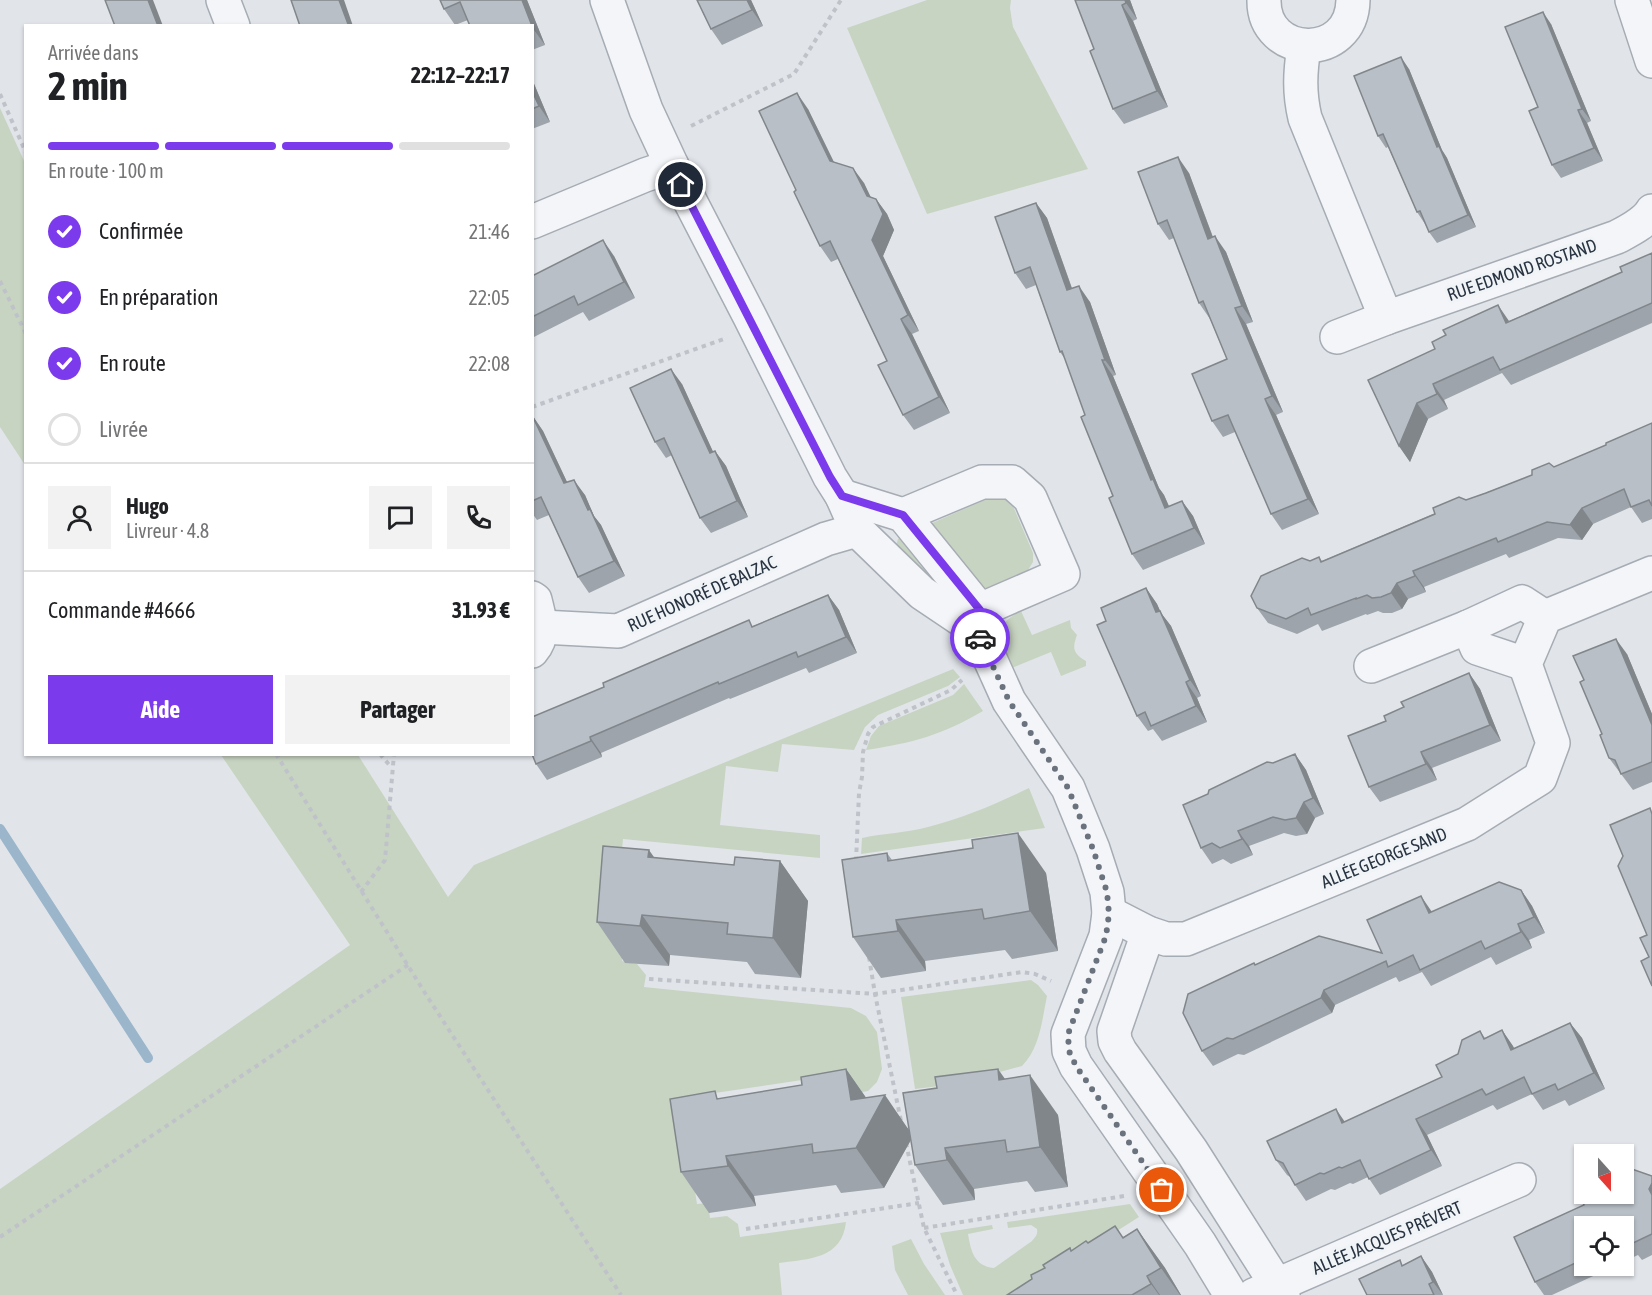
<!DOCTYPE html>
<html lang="fr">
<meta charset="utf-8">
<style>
:root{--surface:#fff;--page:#f2f2f2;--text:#202124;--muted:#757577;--line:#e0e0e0;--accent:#7c3aed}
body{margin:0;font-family:"Asap Condensed",sans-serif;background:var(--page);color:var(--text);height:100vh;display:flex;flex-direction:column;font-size:22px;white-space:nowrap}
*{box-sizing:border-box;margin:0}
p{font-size:20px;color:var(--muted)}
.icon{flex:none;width:33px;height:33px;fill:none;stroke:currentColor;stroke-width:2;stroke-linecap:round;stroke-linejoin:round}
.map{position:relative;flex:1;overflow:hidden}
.side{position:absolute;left:24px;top:24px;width:510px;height:732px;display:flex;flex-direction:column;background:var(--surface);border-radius:0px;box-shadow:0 2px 4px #0004}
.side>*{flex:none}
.needle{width:39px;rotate:159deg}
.buttons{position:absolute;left:1574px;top:1144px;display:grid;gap:12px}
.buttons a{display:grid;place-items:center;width:60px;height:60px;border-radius:0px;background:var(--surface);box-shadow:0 2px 4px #0004;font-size:30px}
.pin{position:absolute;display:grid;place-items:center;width:51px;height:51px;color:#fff;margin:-26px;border:3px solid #fff;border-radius:50%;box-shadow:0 2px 6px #0007}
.courier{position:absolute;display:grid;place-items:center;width:60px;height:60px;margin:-30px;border:4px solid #7c3aed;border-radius:50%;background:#fff;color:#222;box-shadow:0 2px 8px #0007}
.summary em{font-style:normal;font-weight:700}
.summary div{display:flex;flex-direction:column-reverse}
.summary{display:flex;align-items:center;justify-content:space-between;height:102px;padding:0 24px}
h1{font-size:39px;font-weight:700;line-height:45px}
.bar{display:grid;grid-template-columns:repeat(4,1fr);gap:9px 6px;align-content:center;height:72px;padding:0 24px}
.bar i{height:8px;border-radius:4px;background:var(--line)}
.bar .on{background:var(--accent)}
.bar p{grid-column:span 4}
.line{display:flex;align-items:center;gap:15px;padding:0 24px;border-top:2px solid var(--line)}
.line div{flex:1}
.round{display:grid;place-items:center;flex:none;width:63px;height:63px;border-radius:0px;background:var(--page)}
ol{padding:0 24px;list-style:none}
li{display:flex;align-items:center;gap:18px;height:66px}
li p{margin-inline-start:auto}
li .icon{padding:6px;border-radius:50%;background:var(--accent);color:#fff;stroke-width:4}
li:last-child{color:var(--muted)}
li i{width:33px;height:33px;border:3px solid var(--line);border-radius:50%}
.action{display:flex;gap:12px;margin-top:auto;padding:12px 24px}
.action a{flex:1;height:69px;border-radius:0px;background:var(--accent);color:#fff;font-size:24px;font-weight:700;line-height:69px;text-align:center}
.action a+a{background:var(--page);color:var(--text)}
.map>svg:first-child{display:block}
.green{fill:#c8d4c2}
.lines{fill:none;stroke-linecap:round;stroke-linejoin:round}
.stream{stroke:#9bb6cb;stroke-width:10}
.minor-casing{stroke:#a6acb4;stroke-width:36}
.path{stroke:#bfc3c9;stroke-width:4;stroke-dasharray:4.5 4.5;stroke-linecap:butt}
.minor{stroke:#f4f5f8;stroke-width:33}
.wall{fill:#9ea4ab}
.shaded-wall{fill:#81868b}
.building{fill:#b8bfc7;stroke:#81868b;stroke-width:1.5}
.done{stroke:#69727d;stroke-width:6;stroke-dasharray:0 10.8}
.route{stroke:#7c3aed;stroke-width:8}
.labels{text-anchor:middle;stroke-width:6;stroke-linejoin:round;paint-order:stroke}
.street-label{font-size:18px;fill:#293442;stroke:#f0f4f7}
</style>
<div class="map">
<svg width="1652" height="1295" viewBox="0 0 1652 1295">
<rect width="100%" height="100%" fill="#e1e5ea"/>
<g class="green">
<polygon points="927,0 1011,0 1010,8 1013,27 1088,169 927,214 847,28"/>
<polygon points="0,108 25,163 25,465 0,427"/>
<polygon points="995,497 1009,501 1013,506 1033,553 1033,562 1028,570 1020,574 983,590 930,524 985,500"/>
<polygon points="902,536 950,597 896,546 898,539"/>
<path d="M1021,611L1032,635L1070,620L1071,628L1077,635C1072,649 1073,653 1086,661V666L1061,676L1051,652L1007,670C1004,663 999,655 997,648C991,632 1008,617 1021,611Z"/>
<path d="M953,669L960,677L948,686L878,715L865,727L854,750L782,744L778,772L726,766L720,825L820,835V858L623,839L613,944L623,946L622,961L637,964L646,975L644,987L851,1008L866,1016L877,1032L882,1069L877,1082L868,1091L851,1094L809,1079L681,1098L697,1204L708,1203L710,1218L727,1216L738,1224L740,1237L846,1222C842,1259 809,1259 779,1263L782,1295H0V1189L350,945L221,755H358L448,897L474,865Z"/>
<path d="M964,684L983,711C942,735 913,743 866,750L871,736L879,726L953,695Z"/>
<path d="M1029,788L1045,828L861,854L862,838C884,833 906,833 928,827C963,818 996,804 1029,788Z"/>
<path d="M1031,980L1038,985L1047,996C1042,1020 1040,1048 1022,1066L956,1084L915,1089L901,997Z"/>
<path d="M1130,1204L1139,1217L1016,1295H963L950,1265L940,1233L992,1225L993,1229L968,1234C971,1251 974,1266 994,1268L1032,1241C1035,1237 1038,1235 1037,1229L1031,1225L1008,1228L1007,1222Z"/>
<polygon points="911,1239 924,1264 945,1295 908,1295 895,1270 892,1246"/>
</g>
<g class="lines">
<polyline class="stream" points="0,829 148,1058"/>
<defs>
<g id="minor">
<polyline points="223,0 233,26"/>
<polyline points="607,0 646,110 672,166 750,317 830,477 842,496 857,530 922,593 977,630"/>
<path d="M1264,0C1263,59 1352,62 1353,0"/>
<polyline points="1632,0 1652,61"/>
<path d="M1304,46C1300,73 1299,92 1305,118L1386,318L1617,237C1630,230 1645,223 1652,211"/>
<polyline points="532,222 645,175 672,166"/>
<polyline points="1337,337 1386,318"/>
<polyline points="842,496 903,515 980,610 977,630"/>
<polyline points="903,515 982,482 1012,482 1030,498 1063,574 980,610"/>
<path d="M532,598L535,600C539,617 546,635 532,651"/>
<polyline points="542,627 618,631 826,539 857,530"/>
<polyline points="1468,627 1477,648 1525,664"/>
<polyline points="977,630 1009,701 1068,788 1093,849 1107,892 1109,913 1106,936 1068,1034 1069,1051 1076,1066 1200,1244 1231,1295"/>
<polyline points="1371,666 1468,627 1522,602 1545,617"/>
<polyline points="1109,913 1148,933 1166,939 1186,939 1467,824 1540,778 1553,743 1525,664 1545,617 1652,573"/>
<polyline points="1148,933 1114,1031 1115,1041 1120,1051 1191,1150 1283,1295"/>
<polyline points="1254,1295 1519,1180"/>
</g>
</defs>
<use href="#minor" class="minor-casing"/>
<g class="path">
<polyline points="0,94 26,153"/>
<polyline points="691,126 794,74 841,0"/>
<polyline points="0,281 26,334"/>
<polyline points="532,407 724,339"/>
<polyline points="276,754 425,993 621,1295"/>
<polyline points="380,754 391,767"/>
<polyline points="856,861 859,793 862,777 863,752 868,734 873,727 951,690 962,680"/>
<polyline points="361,892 385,860 394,754"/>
<polyline points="869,957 875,994 1022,972 1035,974 1051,981"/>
<polyline points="649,979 875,994 901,1121"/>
<polyline points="906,1143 924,1228 957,1295"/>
<polyline points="924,1228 1124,1196"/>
<polyline points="746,1229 919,1203"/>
<polyline points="0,1237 408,965"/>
</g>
<use href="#minor" class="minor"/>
</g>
<g class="wall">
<polygon points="440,0 527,0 545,45 532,50 532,26 468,20 455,25 444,9"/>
<polygon points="697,0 751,0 763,26 722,45 711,29"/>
<polygon points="1075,0 1130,0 1137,19 1133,21 1168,107 1124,124 1113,109 1094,49"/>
<polygon points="1551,24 1591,121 1587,123 1603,161 1561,178 1552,165 1538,107"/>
<polygon points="1409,69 1442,150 1447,158 1476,227 1437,243 1429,232 1425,224 1417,212 1388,147 1386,148 1378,136"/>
<polygon points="532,79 550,122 532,129"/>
<polygon points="808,109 834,162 864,183 870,197 876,199 887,214 894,230 883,256 919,331 912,334 950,413 914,430 903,415 887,361 838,259 831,262 820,246 796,190"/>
<polygon points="1189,173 1213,237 1226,252 1253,322 1246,324 1283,412 1276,415 1319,514 1282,530 1271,514 1235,432 1223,437 1212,421 1227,359 1210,319 1199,303 1174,238 1169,240 1158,224"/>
<polygon points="1036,203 1047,218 1072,288 1090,302 1116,375 1113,376 1159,488 1164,495 1169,506 1182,501 1193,516 1205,544 1143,570 1132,554 1085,415 1065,359 1060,352 1036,285 1026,289 1015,273"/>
<polygon points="1652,253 1652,323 1511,385 1502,373 1444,400 1448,409 1428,419 1410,462 1399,446 1435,349 1509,321 1622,272"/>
<polygon points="614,256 635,298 589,321 583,312 532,338 532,276"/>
<polygon points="682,384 713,452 715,451 726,466 748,517 711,533 700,518 672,455 666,458 655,442"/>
<polygon points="532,415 543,431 567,482 585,495 594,516 601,525 625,576 589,593 578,577 549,515 537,520 532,513"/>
<polygon points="1652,423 1652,519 1642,523 1631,507 1593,524 1582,540 1558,538 1509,558 1506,554 1424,587 1426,592 1408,599 1402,609 1392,613 1383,613 1378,611 1367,615 1366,614 1322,631 1318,624 1297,634 1268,623 1257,608 1310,561 1319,557 1322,561 1466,500 1554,467 1606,445"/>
<polygon points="1146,588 1157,604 1161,613 1171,626 1201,696 1197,698 1207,722 1162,741 1153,729 1148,731 1137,716 1106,621"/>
<polygon points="828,595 839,610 857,653 809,673 806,668 730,699 729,698 601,753 602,757 547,780 536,764 753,626"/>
<polygon points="1627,654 1652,714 1652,782 1633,790 1609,758"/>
<polygon points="1469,673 1480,689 1501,741 1432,768 1437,780 1380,802 1369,787 1386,721 1404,707"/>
<polygon points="1295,754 1306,770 1324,814 1315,818 1307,834 1296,836 1284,833 1249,846 1253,855 1231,864 1223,859 1212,864 1201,848 1208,794 1273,763"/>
<polygon points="887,853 892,860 1046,873 1058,951 1012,959 1005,950 925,961 926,971 881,978 853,937"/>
<polygon points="655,858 734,865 780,861 808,901 801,978 755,974 747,962 670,955 669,966 625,963 597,922"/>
<polygon points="1521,890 1532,906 1545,933 1529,940 1532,948 1496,965 1491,957 1431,986 1422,972 1399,982 1396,977 1335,1005 1332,1013 1244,1055 1238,1054 1213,1066 1202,1051 1256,965 1382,953 1432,912"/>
<polygon points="1570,1023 1582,1038 1605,1089 1569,1106 1565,1100 1543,1110 1532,1094 1497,1110 1493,1105 1427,1135 1442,1166 1380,1195 1368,1177 1353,1184 1350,1183 1335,1190 1331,1189 1306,1201 1295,1185 1290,1177 1287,1175 1276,1160 1345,1122 1442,1077 1458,1054 1480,1031 1485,1038 1502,1030 1514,1048"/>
<polygon points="846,1069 866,1098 909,1129 1005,1079 1058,1115 1068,1187 1035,1192 1027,1181 974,1189 975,1200 943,1205 915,1165 911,1140 884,1188 841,1193 836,1185 754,1196 756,1206 709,1213 681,1172 720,1099 802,1085"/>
<polygon points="1626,1167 1652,1176 1652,1255 1642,1260 1638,1255 1623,1262 1623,1227 1584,1227 1584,1266 1615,1266 1552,1295 1544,1295 1535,1282 1514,1237 1584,1205 1579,1194 1584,1192 1584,1194 1623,1194 1623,1174"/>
<polygon points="1137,1229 1165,1268 1181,1295 1007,1295 1032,1279 1071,1251 1088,1243 1123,1237"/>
<polygon points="1421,1256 1432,1272 1443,1295 1367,1295 1403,1265"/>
</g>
<g class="shaded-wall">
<polygon points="148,0 153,0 163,26 158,26"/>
<polygon points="339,0 344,0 353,26 349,26 348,24"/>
<polygon points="522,0 527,0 545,45 534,30"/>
<polygon points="747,0 751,0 763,26 752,10"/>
<polygon points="1125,0 1130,0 1137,19 1126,3"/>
<polygon points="1122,5 1133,21 1168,107 1157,91"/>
<polygon points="1543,12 1551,24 1591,121 1582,109"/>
<polygon points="1401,57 1409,69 1442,150 1447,158 1476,227 1468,215 1437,147"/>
<polygon points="532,79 550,122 539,106 532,91"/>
<polygon points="797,93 808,109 841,177 830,161"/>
<polygon points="1578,110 1587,123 1603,161 1594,148"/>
<polygon points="1178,157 1189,173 1219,254 1208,239"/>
<polygon points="853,168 864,183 878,212 867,196"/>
<polygon points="876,199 887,214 894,230 883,256 919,331 908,315 872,240"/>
<polygon points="1036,203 1047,218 1078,306 1067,290"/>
<polygon points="1215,236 1226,252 1253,322 1242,306"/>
<polygon points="603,240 614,256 635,298 624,282"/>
<polygon points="1079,286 1090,302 1116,375 1105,360"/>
<polygon points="1498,305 1509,321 1506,323"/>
<polygon points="1235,308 1246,324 1283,412 1272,396"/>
<polygon points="901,319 912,334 950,413 939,397"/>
<polygon points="1102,360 1113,376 1159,488 1164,495 1176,523 1165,508 1151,480"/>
<polygon points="671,369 682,384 721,469 710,453"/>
<polygon points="1433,384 1444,400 1448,409 1437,394"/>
<polygon points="1265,399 1276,415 1319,514 1308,499"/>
<polygon points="1417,403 1428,419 1410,462 1399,446"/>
<polygon points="532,415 543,431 575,499 564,483"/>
<polygon points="715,451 726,466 748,517 737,501"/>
<polygon points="574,480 585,495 594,516 601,525 625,576 614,561"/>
<polygon points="1182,501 1193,516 1205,544 1194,528"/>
<polygon points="1582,508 1593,524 1582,540 1570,525"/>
<polygon points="1413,571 1424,587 1426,592 1415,576"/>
<polygon points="1397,583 1408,599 1402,609 1391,593"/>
<polygon points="1146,588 1157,604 1161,613 1171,626 1201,696 1190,680 1156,612"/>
<polygon points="828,595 839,610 857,653 846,637"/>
<polygon points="1616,639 1627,654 1652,714 1652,725"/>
<polygon points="1469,673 1480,689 1501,741 1490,725"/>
<polygon points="1186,682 1197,698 1207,722 1196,706"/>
<polygon points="590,737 601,753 602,757 591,741"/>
<polygon points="1421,752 1432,768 1437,780 1426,764"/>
<polygon points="1295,754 1306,770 1324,814 1313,798"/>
<polygon points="1304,802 1315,818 1307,834 1296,818"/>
<polygon points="1238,831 1249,846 1253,855 1242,839"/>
<polygon points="1018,833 1046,873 1058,951 1030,911"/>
<polygon points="649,850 677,890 648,857"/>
<polygon points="780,861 808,901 801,978 773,938"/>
<polygon points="1521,890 1532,906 1545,933 1534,917"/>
<polygon points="1421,896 1432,912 1429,913"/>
<polygon points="642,915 670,955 669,966 640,926"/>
<polygon points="896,920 925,961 926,971 898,931"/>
<polygon points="1518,924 1529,940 1532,948 1521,932"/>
<polygon points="1324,990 1335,1005 1332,1013 1321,998"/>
<polygon points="1570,1023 1582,1038 1605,1089 1594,1073"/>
<polygon points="1502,1030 1513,1046 1522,1065 1511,1050"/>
<polygon points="846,1069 874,1109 885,1095 913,1136 884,1188 856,1148 851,1100"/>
<polygon points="998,1069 1026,1109 999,1080"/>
<polygon points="1030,1075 1058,1115 1068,1187 1040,1147"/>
<polygon points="1336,1109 1347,1125 1342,1123"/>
<polygon points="1416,1119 1427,1135 1442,1166 1431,1150"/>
<polygon points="945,1148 974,1189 975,1200 947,1160"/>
<polygon points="726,1156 754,1196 756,1206 728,1166"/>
<polygon points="1652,1183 1652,1195 1649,1189"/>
<polygon points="1137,1229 1165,1268 1181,1295 1180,1295 1161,1268"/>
<polygon points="1421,1256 1432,1272 1443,1295 1433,1282"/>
<polygon points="1147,1276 1160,1295 1159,1295 1151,1284"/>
</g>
<g class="building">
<polygon points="105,0 148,0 158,26 115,26"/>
<polygon points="291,0 339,0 348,24 345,26 300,26"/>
<polygon points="440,0 522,0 532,26 470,26 460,2 444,9"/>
<polygon points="697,0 747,0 752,10 711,29"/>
<polygon points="1075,0 1125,0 1126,3 1122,5 1157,91 1113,109 1090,51 1094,49"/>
<polygon points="1543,12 1582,109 1578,110 1594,148 1552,165 1529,111 1538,107 1505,27"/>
<polygon points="1401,57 1437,147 1439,146 1468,215 1429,232 1420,211 1417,212 1383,134 1378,136 1354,76"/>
<polygon points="532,91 539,106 532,109"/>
<polygon points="797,93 830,161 853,168 867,196 876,199 883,214 872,240 908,315 901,319 939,397 903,415 878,365 887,361 830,241 820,246 794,192 796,190 759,111"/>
<polygon points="1178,157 1208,239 1215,236 1242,306 1235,308 1272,396 1265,399 1308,499 1271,514 1228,415 1212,421 1192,374 1227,359 1203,301 1199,303 1167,220 1158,224 1138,172"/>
<polygon points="1036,203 1067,290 1079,286 1105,360 1102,360 1151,480 1153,479 1165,508 1182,501 1194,528 1132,554 1109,498 1113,496 1081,417 1085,415 1062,351 1060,352 1030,267 1015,273 995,217"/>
<polygon points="603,240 624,282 578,305 574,296 532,317 532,276"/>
<polygon points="1652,253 1652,303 1500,370 1493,357 1433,384 1437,394 1417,403 1399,446 1368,380 1435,349 1432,342 1446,335 1443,330 1498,305 1506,323 1622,272 1620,267"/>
<polygon points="671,369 710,453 715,451 737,501 700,518 664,438 655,442 630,388"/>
<polygon points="532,415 564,483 574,480 588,510 590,509 614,561 578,577 541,497 532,501"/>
<polygon points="1652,423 1652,506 1649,500 1631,507 1624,489 1582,508 1570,525 1547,522 1498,542 1496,538 1413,571 1415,576 1397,583 1391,593 1381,597 1372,598 1367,595 1356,599 1356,598 1311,615 1308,608 1286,619 1257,608 1251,596 1261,576 1302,558 1310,561 1319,557 1321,562 1435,514 1433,508 1459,497 1466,500 1486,493 1532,475 1532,470 1549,463 1554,467 1606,445 1606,443"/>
<polygon points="1146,588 1156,612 1160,611 1190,680 1186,682 1196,706 1151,726 1145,712 1137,716 1097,625 1106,621 1101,608"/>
<polygon points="828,595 846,637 798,657 796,652 719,684 718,682 590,737 591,741 536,764 532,754 532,717 604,687 603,683 749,620 752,627"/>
<polygon points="1616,639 1652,725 1652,762 1621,774 1615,760 1609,758 1600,735 1602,734 1580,682 1584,680 1573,656"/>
<polygon points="1469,673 1490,725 1421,752 1426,764 1369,787 1348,736 1386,721 1384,716 1404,707 1401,702"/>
<polygon points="1295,754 1313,798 1304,802 1296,818 1285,820 1273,817 1238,831 1242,839 1220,848 1212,843 1201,848 1183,805 1208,794 1209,790 1267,762 1273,763"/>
<polygon points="1650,808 1652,814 1652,986 1641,961 1649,957 1640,938 1647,935 1618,866 1623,856 1610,825"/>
<polygon points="1018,833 1030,911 984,919 982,909 896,920 898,931 853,937 842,860 887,853 888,861 973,848 972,840"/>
<polygon points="603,846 649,850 648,857 734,865 735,857 780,861 773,938 727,934 728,923 642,915 640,926 597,922"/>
<polygon points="1499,882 1521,890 1534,917 1518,924 1521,932 1485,949 1481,941 1420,970 1413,955 1388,967 1386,961 1324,990 1321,998 1233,1039 1227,1038 1202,1051 1183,1013 1188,994 1254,963 1255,965 1319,936 1382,953 1367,920 1421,896 1429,913"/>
<polygon points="1570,1023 1594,1073 1558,1090 1555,1084 1532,1094 1524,1077 1486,1095 1482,1089 1416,1119 1431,1150 1369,1179 1360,1160 1342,1168 1339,1167 1324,1174 1320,1173 1295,1185 1283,1163 1276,1160 1267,1141 1336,1109 1342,1123 1442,1077 1436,1065 1458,1054 1462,1040 1480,1031 1484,1039 1502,1030 1511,1050"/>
<polygon points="846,1069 851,1100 885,1095 856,1148 813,1153 812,1144 726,1156 728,1166 681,1172 670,1099 715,1091 717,1099 802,1085 801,1077"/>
<polygon points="998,1069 999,1080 1030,1075 1040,1147 1007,1152 1005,1140 945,1148 947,1160 915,1165 903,1093 937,1088 935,1077"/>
<polygon points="1626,1167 1652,1176 1652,1183 1649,1189 1652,1195 1652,1234 1631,1244 1628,1239 1623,1241 1623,1227 1584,1227 1584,1259 1535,1282 1514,1237 1584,1205 1579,1194 1584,1192 1584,1194 1623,1194 1623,1174"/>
<polygon points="1115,1226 1123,1238 1137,1229 1161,1268 1147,1276 1151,1284 1132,1295 1007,1295 1032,1279 1031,1275 1045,1268 1043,1265 1070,1248 1071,1251 1086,1241 1088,1243"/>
<polygon points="1421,1256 1433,1282 1429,1284 1434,1295 1367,1295 1359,1279 1400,1260 1402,1266"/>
</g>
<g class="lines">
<polyline class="done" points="980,638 1009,701 1068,788 1093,849 1107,892 1109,914 1106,936 1068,1034 1069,1051 1076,1066 1162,1190"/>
<polyline class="route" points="681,185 830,477 842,496 903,515 980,610 976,630 980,638"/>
</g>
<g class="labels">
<g class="street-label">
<text transform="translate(1522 270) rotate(-19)" y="6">RUE EDMOND ROSTAND</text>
<text transform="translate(702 594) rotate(-24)" y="6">RUE HONORÉ DE BALZAC</text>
<text transform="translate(1384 858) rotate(-22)" y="6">ALLÉE GEORGE SAND</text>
<text transform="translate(1387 1238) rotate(-23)" y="6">ALLÉE JACQUES PRÉVERT</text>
</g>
</g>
</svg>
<div class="buttons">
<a><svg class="needle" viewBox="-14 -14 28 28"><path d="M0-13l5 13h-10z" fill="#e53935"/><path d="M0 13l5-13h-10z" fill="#757577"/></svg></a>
<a><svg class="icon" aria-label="locate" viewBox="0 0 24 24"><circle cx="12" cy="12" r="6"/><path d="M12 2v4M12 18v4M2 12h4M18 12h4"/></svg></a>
</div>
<div class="pin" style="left:1162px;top:1190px;background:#ea580c"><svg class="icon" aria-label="bag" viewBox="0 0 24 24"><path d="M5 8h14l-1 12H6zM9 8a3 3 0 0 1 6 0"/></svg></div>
<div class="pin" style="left:681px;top:185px;background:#1f2937"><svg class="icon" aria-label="home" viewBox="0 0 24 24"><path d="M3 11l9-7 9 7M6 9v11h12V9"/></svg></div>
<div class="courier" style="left:980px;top:638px"><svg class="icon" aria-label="car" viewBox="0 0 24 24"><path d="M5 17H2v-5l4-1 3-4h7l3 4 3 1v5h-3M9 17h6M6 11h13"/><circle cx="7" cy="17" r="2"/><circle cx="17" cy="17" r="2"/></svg></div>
<section class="side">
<div class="summary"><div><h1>2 min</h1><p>Arrivée dans</p></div><em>22:12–22:17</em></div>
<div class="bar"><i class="on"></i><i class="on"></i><i class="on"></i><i></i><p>En route · 100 m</p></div>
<ol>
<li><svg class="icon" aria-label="check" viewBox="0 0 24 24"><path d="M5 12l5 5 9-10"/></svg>Confirmée<p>21:46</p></li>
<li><svg class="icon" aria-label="check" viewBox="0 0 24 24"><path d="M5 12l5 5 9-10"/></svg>En préparation<p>22:05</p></li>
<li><svg class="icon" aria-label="check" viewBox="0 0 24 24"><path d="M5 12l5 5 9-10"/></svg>En route<p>22:08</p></li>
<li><i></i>Livrée</li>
</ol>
<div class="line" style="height:108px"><a class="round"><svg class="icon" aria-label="person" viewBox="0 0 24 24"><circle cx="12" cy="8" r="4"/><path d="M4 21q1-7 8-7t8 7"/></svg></a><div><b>Hugo</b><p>Livreur · 4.8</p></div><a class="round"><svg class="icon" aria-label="chat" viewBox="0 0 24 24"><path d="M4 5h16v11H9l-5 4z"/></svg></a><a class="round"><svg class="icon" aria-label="phone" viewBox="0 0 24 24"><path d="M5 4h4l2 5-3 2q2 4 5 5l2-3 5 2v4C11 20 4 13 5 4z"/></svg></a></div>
<div class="line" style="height:78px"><div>Commande #4666</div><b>31.93 €</b></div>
<div class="action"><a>Aide</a><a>Partager</a></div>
</section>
</div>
